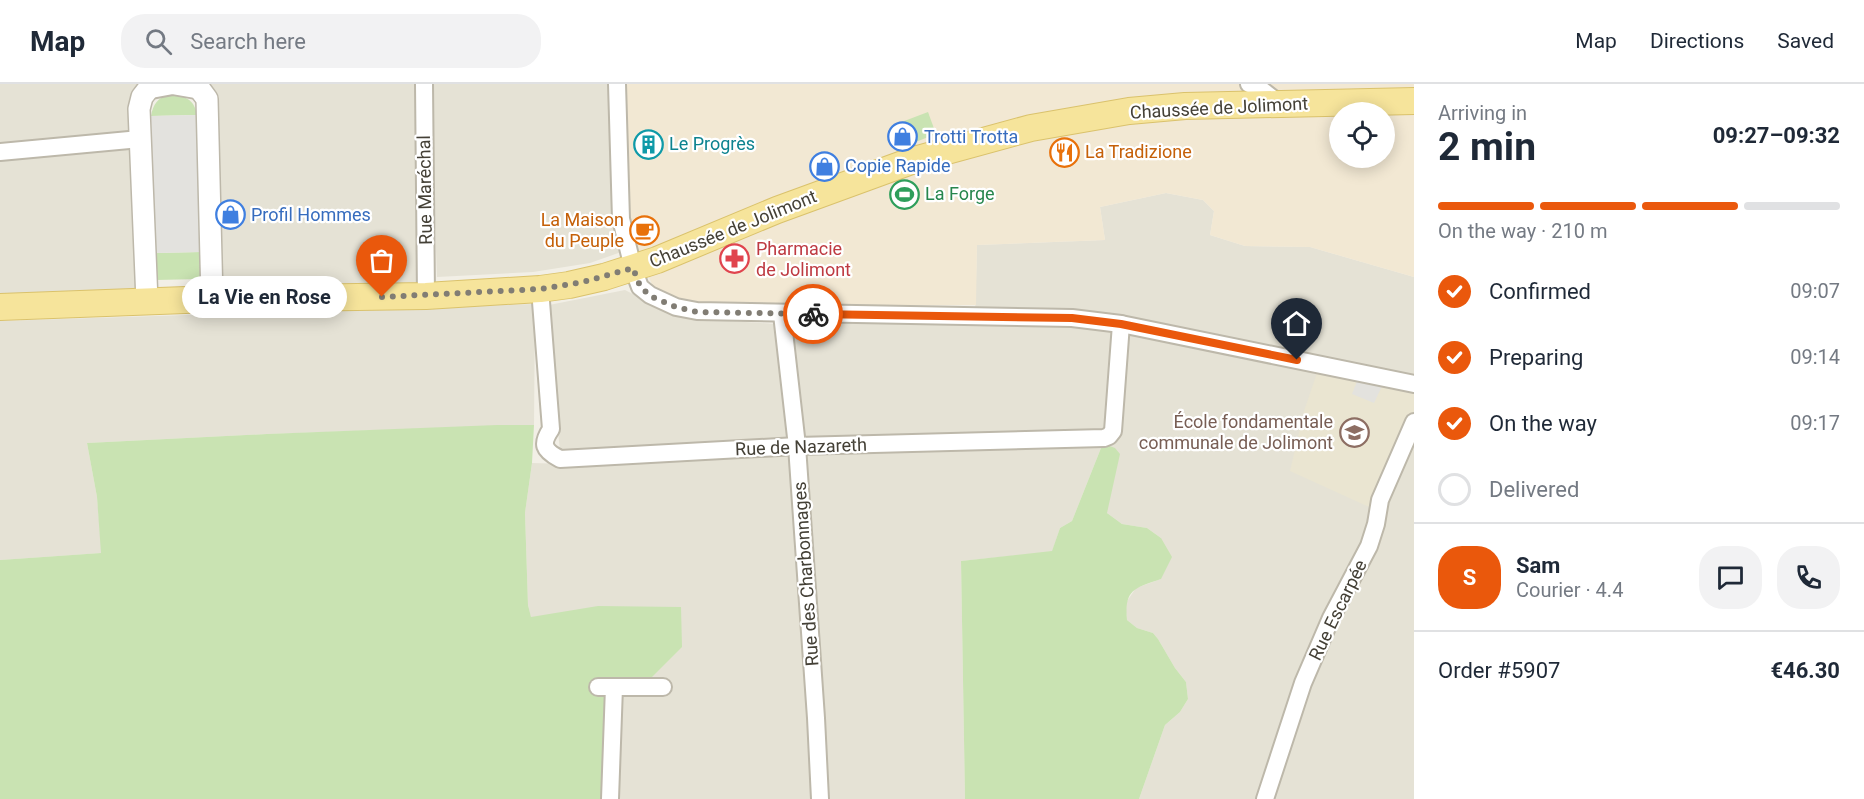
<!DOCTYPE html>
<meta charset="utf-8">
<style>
:root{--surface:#fff;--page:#f2f2f3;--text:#1f2937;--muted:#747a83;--line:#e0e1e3;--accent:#ea580c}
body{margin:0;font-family:Roboto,sans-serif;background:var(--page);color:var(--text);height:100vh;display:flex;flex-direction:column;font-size:22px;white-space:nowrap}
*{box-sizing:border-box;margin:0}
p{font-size:20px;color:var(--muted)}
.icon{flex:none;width:33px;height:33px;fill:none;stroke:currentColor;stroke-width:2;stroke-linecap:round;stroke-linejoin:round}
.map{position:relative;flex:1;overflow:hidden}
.side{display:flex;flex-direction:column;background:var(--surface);width:450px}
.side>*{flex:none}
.controls{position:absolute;left:1329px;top:18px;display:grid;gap:12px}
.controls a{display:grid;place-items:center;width:66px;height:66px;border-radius:50%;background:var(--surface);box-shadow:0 3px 15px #0003;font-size:30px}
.pin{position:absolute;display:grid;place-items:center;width:51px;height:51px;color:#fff;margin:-62px -26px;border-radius:50% 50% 50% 0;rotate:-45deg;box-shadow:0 0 6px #0007}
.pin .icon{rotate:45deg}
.courier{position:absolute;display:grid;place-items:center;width:60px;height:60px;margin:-30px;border:4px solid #ea580c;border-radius:50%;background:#fff;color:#222;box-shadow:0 2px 8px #0007}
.bubble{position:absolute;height:42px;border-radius:21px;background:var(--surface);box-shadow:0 3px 15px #0003;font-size:20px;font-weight:700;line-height:42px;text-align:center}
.headline em{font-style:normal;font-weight:700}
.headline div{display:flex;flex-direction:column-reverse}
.headline{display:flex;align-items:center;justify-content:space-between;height:102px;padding:0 24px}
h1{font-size:39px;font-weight:700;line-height:45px}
.bar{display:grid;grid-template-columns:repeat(4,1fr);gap:9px 6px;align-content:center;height:72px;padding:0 24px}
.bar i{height:8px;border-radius:4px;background:var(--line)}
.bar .on{background:var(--accent)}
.bar p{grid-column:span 4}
.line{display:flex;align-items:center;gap:15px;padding:0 24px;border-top:2px solid var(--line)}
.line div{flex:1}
.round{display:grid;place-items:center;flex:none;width:63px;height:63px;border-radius:24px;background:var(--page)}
ol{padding:0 24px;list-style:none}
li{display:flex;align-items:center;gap:18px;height:66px}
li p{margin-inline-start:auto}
li .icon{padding:6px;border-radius:50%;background:var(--accent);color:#fff;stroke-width:4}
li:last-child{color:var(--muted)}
li i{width:33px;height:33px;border:3px solid var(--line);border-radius:50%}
header{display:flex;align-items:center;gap:36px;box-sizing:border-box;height:84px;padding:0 30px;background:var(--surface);border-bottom:2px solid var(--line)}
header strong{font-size:28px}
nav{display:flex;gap:33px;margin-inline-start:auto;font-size:21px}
.search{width:420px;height:54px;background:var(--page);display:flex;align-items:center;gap:15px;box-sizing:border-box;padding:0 21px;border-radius:24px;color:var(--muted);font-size:22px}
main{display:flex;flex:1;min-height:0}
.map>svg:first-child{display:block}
.residential{fill:#e5e2d5}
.commercial{fill:#f2e8d3;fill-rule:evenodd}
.education{fill:#eae5d1}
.green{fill:#c9e3b2}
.parking{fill:#e3e2de}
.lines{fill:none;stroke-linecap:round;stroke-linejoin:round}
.minor-casing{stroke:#bdb8aa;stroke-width:20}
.tertiary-casing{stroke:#bdb8aa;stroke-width:24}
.primary-casing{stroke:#dac26c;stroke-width:28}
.minor{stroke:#fff;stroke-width:16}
.tertiary{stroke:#fff;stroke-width:21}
.primary{stroke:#f6e49b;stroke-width:26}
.done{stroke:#817d74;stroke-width:6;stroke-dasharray:0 10.8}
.route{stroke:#ea580c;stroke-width:8}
.labels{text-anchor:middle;stroke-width:4.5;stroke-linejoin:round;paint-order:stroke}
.street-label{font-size:18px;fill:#444036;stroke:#fff}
.shop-label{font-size:18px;fill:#366cbe;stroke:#fff;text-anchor:start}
.culture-label{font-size:18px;fill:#0d838f;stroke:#fff;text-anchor:start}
.food-label{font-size:18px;fill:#c56008;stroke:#fff;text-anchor:start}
.leisure-label{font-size:18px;fill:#27864d;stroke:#fff;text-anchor:start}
.health-label{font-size:18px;fill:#be3a42;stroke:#fff;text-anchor:start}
.education-label{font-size:18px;fill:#785e54;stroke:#fff;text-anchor:end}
</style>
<header>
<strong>Map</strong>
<div class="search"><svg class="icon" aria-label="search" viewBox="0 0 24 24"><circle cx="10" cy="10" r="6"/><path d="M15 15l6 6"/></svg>Search here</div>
<nav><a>Map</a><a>Directions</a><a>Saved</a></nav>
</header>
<main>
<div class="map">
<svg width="1414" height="715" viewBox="0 0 1414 715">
<rect width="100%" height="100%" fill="#f2efe6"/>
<g class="residential">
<polygon points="0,0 142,0 133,50 0,62"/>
<polygon points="200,0 419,0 421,204 217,207"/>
<polygon points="430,0 610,0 624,167 590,179 533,188 437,193"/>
<polygon points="140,55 147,217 0,223 0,68"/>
<polygon points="1166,109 1203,116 1214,127 1210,151 1245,162 1310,163 1414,193 1414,715 1139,715 1165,641 1180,628 1188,615 1186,598 1175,584 1158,555 1153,549 1137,544 1127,536 1125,520 1136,504 1161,495 1161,454 1147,444 1122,440 1107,429 1101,364 1072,437 1060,444 1052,468 961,477 965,715 610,715 531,534 528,521 525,429 532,379 567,380 792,370 782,230 975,233 977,161 1105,156 1100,123"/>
<polygon points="625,206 666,227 685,234 777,240 789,359 560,366 544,222"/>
<polygon points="535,220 534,341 267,350 87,359 97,413 102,469 0,476 0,237"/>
</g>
<path class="commercial" d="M621,0H1414V193L1310,163L1245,162L1210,151L1214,127L1203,116L1166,109L1100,123L1105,156L977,161L976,221L759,222L686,219L655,207L633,158L625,132ZM1340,28H1384V74H1340Z"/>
<polygon class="education" points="1318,286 1414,300 1414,338 1378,427 1290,387 1304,327"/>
<g class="green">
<path d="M169,10C184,12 194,14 197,31L151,32C153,20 158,14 169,10Z"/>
<polygon points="928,28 936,50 908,61 899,39"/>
<polygon points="201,168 201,195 156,196 155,169"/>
<polygon points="497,341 534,341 532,379 525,429 528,521 531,533 598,522 681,523 682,563 642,603 614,603 610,715 0,715 0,476 101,469 97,413 87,359 267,350"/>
<path d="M1107,361L1115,364L1120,370L1107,429L1122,440L1147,444L1161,454L1172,473L1161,495C1135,504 1124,505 1127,536L1137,544L1153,549L1158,555L1175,584L1186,598L1188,615L1180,628L1165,641L1139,715H965L961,477L1052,467L1060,444L1072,437L1101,364Z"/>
</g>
<g class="parking">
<polygon points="197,31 201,168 155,169 151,32"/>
<polygon points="1358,295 1383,300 1374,319 1352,310"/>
</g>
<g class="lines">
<defs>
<g id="minor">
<polyline points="424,0 426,212"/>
<polyline points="617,0 621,135 633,184 640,203 650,211 676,223 697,227 1072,234 1121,240 1414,300"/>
<polyline points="1249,0 1258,3 1280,20"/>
<polyline points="146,7 173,2 202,7"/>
<polyline points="0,68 140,55"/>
<path d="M540,205L551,345C541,360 543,366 560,375L797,362L1104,354L1109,352L1113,347L1121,240"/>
<polyline points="782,230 797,362 816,634 820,715"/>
<polyline points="598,603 614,603"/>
<polyline points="610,715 614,603 663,603"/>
<polyline points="1265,715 1303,599 1331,534 1369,462 1376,440 1380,416 1414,338"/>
</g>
<g id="tertiary">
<polyline points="196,0 207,15 212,215"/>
<polyline points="147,217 139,25 142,13 152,0"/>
</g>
<polyline id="primary" points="0,223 212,215 426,212 540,205 569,201 604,193 657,176 777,126 914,76 1031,44 1129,27 1185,22 1414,17"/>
</defs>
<use href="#minor" class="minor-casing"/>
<use href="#tertiary" class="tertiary-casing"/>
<use href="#primary" class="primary-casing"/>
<use href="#minor" class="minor"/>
<use href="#tertiary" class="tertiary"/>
<use href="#primary" class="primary"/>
</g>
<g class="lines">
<polyline class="done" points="382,213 540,205 583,198 633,184 640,202 650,212 676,223 697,228 813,230"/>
<polyline class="route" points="813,230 1072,234 1121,240 1297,276"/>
</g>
<defs>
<symbol id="shop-ring" viewBox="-11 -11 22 22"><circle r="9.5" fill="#fff" stroke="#3f7fe0" stroke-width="1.5"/><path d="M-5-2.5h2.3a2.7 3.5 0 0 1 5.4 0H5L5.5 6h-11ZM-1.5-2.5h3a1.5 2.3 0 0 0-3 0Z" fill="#3f7fe0"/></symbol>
<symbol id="building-ring" viewBox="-11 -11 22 22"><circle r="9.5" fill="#fff" stroke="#0f9aa8" stroke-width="1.5"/><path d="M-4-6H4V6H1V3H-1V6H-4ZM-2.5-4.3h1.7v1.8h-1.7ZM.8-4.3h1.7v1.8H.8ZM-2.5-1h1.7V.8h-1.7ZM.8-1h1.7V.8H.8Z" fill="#0f9aa8"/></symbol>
<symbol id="restaurant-ring" viewBox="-11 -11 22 22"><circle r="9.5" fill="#fff" stroke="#e8710a" stroke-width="1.5"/><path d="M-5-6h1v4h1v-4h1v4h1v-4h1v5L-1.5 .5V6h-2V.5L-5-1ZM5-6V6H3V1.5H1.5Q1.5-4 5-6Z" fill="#e8710a"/></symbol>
<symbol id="stadium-ring" viewBox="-11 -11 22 22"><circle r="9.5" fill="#fff" stroke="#2e9e5b" stroke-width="1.5"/><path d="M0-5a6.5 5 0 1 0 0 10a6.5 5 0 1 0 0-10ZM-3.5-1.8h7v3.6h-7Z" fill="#2e9e5b"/></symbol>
<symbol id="cafe-ring" viewBox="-11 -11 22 22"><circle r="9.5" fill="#fff" stroke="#e8710a" stroke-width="1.5"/><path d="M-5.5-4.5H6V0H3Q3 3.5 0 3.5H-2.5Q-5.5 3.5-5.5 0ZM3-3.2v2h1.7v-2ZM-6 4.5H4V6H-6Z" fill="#e8710a"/></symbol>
<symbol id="pharmacy-ring" viewBox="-11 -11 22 22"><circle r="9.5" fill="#fff" stroke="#e0444e" stroke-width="1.5"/><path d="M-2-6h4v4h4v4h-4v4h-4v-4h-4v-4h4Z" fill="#e0444e"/></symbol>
<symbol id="school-ring" viewBox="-11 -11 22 22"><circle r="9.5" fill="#fff" stroke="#8d6e63" stroke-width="1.5"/><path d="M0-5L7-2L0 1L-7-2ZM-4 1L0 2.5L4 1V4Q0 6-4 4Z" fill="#8d6e63"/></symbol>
</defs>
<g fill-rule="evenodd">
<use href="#shop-ring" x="886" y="36" width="33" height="33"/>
<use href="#building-ring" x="632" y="44" width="33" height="33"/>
<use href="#restaurant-ring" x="1048" y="52" width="33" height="33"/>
<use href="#shop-ring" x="808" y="66" width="33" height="33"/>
<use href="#stadium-ring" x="888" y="94" width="33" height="33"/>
<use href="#shop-ring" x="214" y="114" width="33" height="33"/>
<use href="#cafe-ring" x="628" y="130" width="33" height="33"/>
<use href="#pharmacy-ring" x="718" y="158" width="33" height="33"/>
<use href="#school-ring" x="1338" y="332" width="33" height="33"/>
</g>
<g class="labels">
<g class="street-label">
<text transform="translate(1219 24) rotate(-3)" y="6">Chaussée de Jolimont</text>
<text transform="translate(425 106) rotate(-91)" y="6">Rue Maréchal</text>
<text transform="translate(733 145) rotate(-22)" y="6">Chaussée de Jolimont</text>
<text transform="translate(801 363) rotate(-2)" y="6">Rue de Nazareth</text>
<text transform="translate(806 490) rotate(-94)" y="6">Rue des Charbonnages</text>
<text transform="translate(1338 526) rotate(-64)" y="6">Rue Escarpée</text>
</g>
<g class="shop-label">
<text x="924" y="59">Trotti Trotta</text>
<text x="845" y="88">Copie Rapide</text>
<text x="251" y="137">Profil Hommes</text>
</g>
<g class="culture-label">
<text x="669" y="66">Le Progrès</text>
</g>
<g class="food-label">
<text x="1085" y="74">La Tradizione</text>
<text x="624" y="142" text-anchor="end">La Maison<tspan x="624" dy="21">du Peuple</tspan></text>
</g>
<g class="leisure-label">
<text x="925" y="116">La Forge</text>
</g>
<g class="health-label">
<text x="756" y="171">Pharmacie<tspan x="756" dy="21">de Jolimont</tspan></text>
</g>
<g class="education-label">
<text x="1333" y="344">École fondamentale<tspan x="1333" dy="21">communale de Jolimont</tspan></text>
</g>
</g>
</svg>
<div class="controls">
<a><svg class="icon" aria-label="locate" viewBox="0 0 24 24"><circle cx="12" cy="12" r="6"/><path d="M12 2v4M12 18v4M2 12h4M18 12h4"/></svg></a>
</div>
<div class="pin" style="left:382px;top:213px;background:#ea580c"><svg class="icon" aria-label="bag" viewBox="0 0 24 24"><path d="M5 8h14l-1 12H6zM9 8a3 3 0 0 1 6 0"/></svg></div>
<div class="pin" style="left:1297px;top:276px;background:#1f2937"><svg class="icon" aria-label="home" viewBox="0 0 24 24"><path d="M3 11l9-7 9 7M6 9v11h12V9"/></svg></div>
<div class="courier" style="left:813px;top:230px"><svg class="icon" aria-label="bike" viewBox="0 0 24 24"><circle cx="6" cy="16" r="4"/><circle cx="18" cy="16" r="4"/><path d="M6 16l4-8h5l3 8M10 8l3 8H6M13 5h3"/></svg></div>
<div class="bubble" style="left:182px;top:192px;width:165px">La Vie en Rose</div>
</div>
<section class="side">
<div class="headline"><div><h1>2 min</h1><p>Arriving in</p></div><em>09:27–09:32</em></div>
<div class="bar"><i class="on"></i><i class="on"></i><i class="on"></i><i></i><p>On the way · 210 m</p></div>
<ol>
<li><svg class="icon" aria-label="check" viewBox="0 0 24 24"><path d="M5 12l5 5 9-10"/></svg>Confirmed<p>09:07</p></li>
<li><svg class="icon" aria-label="check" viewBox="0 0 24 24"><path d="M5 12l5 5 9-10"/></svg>Preparing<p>09:14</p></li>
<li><svg class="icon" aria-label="check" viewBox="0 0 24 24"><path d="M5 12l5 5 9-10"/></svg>On the way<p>09:17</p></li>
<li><i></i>Delivered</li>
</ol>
<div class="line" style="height:108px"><b class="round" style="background:var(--accent);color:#fff">S</b><div><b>Sam</b><p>Courier · 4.4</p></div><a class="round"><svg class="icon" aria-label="chat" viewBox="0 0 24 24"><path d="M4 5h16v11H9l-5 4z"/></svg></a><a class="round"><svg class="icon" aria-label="phone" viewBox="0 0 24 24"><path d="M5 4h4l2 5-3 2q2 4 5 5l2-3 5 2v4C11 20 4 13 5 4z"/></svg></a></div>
<div class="line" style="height:78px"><div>Order #5907</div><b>€46.30</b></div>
</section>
</main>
